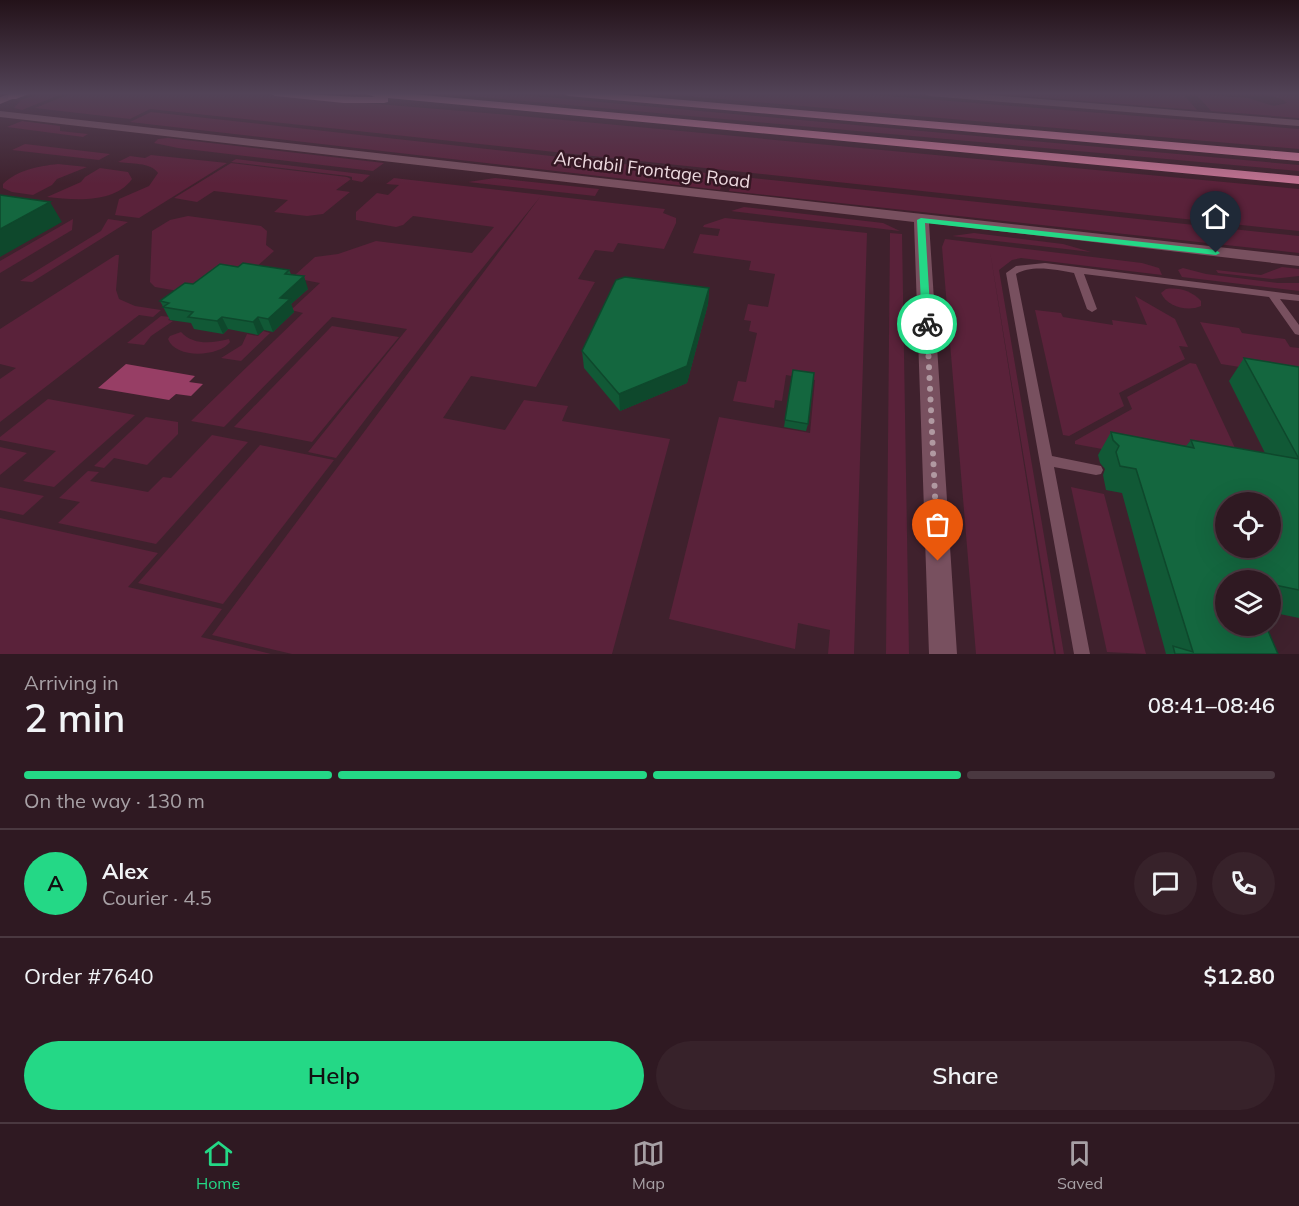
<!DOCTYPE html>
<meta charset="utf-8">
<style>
:root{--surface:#2f1922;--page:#37222a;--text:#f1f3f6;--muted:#a7a0a5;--line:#4a3840;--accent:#24d886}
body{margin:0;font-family:Mulish,sans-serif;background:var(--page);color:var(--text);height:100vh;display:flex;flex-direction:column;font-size:22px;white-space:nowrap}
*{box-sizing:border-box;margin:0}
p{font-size:20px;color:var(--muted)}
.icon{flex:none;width:33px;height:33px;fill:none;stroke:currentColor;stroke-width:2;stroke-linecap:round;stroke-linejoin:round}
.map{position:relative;height:654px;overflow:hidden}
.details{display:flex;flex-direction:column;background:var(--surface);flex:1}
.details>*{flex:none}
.fabs{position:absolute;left:1215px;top:492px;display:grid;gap:12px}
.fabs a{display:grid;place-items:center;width:66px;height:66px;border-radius:50%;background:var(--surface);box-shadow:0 6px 24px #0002,0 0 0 2px var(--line);font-size:30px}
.pin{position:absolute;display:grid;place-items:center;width:51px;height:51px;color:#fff;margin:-62px -26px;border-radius:50% 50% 50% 0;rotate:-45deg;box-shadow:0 0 6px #0007}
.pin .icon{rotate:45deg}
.courier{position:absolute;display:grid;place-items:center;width:60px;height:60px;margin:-30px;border:4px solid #24d886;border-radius:50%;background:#fff;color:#222;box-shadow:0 2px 8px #0007}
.headline em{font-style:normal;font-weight:600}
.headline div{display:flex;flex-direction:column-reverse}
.headline{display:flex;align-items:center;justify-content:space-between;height:102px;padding:0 24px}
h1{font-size:39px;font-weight:600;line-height:45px}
.bar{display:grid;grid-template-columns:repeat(4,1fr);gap:9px 6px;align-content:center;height:72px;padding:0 24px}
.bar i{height:8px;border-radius:4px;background:var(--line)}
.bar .on{background:var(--accent)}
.bar p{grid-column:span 4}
.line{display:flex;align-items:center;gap:15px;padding:0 24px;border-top:2px solid var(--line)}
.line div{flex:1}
.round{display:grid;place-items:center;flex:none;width:63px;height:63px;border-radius:32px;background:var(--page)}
.primary-button{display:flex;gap:12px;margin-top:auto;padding:12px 24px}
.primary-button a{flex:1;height:69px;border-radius:36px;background:var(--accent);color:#111;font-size:24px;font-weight:600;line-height:69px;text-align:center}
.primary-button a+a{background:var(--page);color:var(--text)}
.tab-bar{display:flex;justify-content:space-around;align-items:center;height:84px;border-top:2px solid var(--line);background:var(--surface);font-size:16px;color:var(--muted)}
.tab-bar a{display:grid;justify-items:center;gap:3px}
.tab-bar .on{color:var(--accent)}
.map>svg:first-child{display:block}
.green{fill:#5a223a}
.water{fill:#973e65}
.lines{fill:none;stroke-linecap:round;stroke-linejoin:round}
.lane{fill:#78505f;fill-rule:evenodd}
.street{fill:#78505f;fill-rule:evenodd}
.secondary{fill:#a2647b;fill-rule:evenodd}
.primary{fill:#c27291;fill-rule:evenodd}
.wall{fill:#115936}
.shaded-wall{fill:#0e482c}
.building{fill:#14673f;stroke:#0e482c;stroke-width:1.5;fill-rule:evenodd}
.route{fill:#24d886}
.done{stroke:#b099a1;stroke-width:6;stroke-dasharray:0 10.8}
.labels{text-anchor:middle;stroke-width:5;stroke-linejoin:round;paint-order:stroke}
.far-street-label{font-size:18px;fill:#edd9df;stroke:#341723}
</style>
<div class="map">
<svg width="1299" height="654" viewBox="0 0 1299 654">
<rect width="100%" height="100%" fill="#3f212d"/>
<g class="green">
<polygon points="41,93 64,93 22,110 14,108 21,100"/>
<polygon points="72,93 246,93 510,115 1299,189 1299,231 150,109 130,119 35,108"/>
<polygon points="436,93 522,95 1299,165 1299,171"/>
<polygon points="651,93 851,93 1299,129 1299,149"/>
<polygon points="983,93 1182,93 1197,110"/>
<polygon points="1260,93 1299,93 1299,118 1211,111 1196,94 1248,98 1274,106 1287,103 1282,99"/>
<polygon points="151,112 725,175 720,190 130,122"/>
<polygon points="22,121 60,126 60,131 88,134 83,137 7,127"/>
<polygon points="168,138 384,163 373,171 178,148 154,143 158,139"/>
<polygon points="25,144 110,154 99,160 12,150"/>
<path d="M151,155L227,163L139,218L115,215L119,199L149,186L158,173C151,162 130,164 118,162L130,156L145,158Z"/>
<polygon points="236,159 370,175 362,182 352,180 352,177 348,176 231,162"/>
<polygon points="231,163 347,177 351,179 336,190 350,192 323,214 307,216 274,212 288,200 214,191 197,202 174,198"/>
<path d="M58,164L87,167L57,179L52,185L33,195L12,192L3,188V184C17,170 39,166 58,164Z"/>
<path d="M100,168L128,172L132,179C114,204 74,200 47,197L81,182L85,177Z"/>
<polygon points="734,176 1299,236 1299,253 729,191"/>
<polygon points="394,178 665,209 663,213 676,218 676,223 664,249 618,243 613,252 595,250 578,279 595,282 536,387 471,376 443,418 505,430 524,400 568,406 562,421 670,439 612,654 292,654 212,635 540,197 455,302 336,458 308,452 407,329 332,317 224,427 191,421 303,313 291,310 320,283 299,279 302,276 295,275 315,257 338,254 376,241 472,253 494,227 413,216 403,225 396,227 356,220 356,212 377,193 388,195 399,185 386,184"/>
<polygon points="495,178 599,189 595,196 468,182"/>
<polygon points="744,207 883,223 900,231 731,211"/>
<polygon points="188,216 261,226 267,231 266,245 274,251 254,269 184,292 155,287 150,282 152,231 170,220"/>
<polygon points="725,218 867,233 854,654 828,654 830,630 798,623 795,649 669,619 719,417 810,433 815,380 786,375 782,401 775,400 774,408 733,401 738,381 746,382 757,333 749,331 751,321 744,320 748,304 768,307 775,274 749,270 751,261 693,253 700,234 718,236 720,229 703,227 704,225"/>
<polygon points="73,219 72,230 0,273 0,261"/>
<polygon points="108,219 128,222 32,282 20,281 101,231"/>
<polygon points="890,233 902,234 909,654 886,654"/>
<polygon points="974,233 1063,244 1091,252 952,236"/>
<polygon points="945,239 1142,263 1159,268 1162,275 1021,258 1012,260 999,270 1064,654 1056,654 990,251 1054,654 976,654 942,247"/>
<polygon points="116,255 119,255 116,290 119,299 135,306 161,310 153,317 139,315 0,422 0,379 16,368 0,364 0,329"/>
<polygon points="1282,267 1299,269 1299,276 1272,279 1218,273 1216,270 1261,275"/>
<polygon points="1183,268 1206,274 1278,283 1299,283 1299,291 1182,277 1178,270"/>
<path d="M1166,289C1179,287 1192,291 1201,301V306C1188,312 1167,307 1161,293Z"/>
<polygon points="1135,296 1175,319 1188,347 1179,346 1185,359 1119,393 1124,406 1069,436 1063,435 1035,310 1061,313 1063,317 1113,325 1112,320 1147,325"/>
<polygon points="161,316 171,317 168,320 173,321 151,336 144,345 127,343"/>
<polygon points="1200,322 1239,328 1242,333 1285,339 1290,347 1299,348 1299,390 1246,368 1221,364"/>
<polygon points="332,326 399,337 312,442 234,427"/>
<polygon points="263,331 270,333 241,361 221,358 242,345 247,334 258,336"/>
<path d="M181,332C194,346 213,343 229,339L230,342C219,357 175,359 168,339L170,336Z"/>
<polygon points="1190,363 1196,364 1248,476 1075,444 1075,441 1132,409 1127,397"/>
<polygon points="48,399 135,415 54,487 23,481 56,451 0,440 0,437"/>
<polygon points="146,417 178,422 178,434 147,465 114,458 104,468 94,466"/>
<polygon points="212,435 248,442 156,544 58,523 80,502 59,498 88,471 99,472 90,481 148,492 163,477 171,478"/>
<polygon points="260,445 334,460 223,604 138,583"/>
<polygon points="0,447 27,453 0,475"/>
<polygon points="0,487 44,496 23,515 0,510"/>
<polygon points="1071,487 1104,494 1146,654 1107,652"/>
<polygon points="0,518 158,553 128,587 222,609 201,637 271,654 0,654"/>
</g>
<polygon class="water" points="126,364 195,376 189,382 203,384 191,396 176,394 169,400 98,388"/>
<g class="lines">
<path class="lane" d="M1045,263L1299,295V301L1280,299L1299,325V335L1295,334L1269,297L1084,274L1097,309L1092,312L1087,309L1074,273C1057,270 1032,264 1016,274L1052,456L1096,465L1101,466L1103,470L1101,474L1096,475L1054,467L1090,654H1074L1006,273L1016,266Z"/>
<g class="street">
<polygon points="924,93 967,93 1299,120 1299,126 929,96"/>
<polygon points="0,111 1299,256 1299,266 929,223 957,654 929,654 914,222 0,117"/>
</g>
<polygon class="secondary" points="12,93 27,93 0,104 0,97"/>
<g class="primary">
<polygon points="15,93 31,93 16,99 8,99 8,95"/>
<path d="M270,93C305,93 340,97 375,97L364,93H402L1299,176V184L388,98V102L384,103H344L275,96Z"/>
<polygon points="563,93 603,93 1299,153 1299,161 568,96"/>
</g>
</g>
<g class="wall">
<polygon points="289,270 291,274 308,289 291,304 294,312 273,332 264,330 258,335 228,329 223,334 194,329 191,323 170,320 160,301 193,284"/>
<polygon points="709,288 708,304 687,383 620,411 584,368 582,351"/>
<polygon points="1244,358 1299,367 1299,618 1270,612 1270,580 1226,580 1278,654 1166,654 1122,493 1106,490 1103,475 1105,469 1100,463 1098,455 1111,432 1186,446 1191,440 1265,453 1229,381"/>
<polygon points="793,370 808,424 806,431 784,427"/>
</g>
<g class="shaded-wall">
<polygon points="50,202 62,222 0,257 0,229"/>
<polygon points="304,276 308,289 291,304 294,312 273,332 268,319 280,298"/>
<polygon points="709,288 708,304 687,383 620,411 619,394"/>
<polygon points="222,317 228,329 223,334 217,321"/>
<polygon points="258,317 264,330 258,335 253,322"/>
</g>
<g class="building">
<polygon points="0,195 50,202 0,229"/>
<polygon points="243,263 289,270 285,274 304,276 280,298 290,299 268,319 258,317 253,322 222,317 217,321 188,317 193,312 163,307 169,303 160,301 185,283 193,284 220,264 238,267"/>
<polygon points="625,277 709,288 687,366 619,394 582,351 616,280"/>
<polygon points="1244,358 1299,367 1299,459"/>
<polygon points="793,370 814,373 808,424 785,420"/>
<path d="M1111,432L1194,448L1191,440L1299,459V590L1270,584V580H1255L1248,579V580H1226V626H1266L1278,654H1175L1173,646L1193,652L1136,469L1120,466L1116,452L1119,446L1113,440ZM1226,502H1270V548H1226Z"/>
</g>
<linearGradient id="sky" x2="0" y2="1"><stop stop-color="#231219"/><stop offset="0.51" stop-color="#524357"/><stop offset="1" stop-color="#524357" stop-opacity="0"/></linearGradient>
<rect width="1299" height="184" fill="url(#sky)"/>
<polygon class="route" points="921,218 1216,250 1220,253 1216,255 925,223 931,324 927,327 922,324 917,220"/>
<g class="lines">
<polyline class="done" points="927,324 938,561"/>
</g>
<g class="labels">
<g class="far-street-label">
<text transform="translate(652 170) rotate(7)" y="6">Archabil Frontage Road</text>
</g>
</g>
</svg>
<div class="fabs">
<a><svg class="icon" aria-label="locate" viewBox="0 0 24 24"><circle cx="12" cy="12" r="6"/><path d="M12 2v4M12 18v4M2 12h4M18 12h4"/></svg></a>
<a><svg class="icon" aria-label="layers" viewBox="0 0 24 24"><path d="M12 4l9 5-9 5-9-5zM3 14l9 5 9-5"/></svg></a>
</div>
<div class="pin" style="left:938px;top:561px;background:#ea580c"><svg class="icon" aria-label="bag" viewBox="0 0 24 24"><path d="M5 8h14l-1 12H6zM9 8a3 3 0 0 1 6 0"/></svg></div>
<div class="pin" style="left:1216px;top:253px;background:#1f2937"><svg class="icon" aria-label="home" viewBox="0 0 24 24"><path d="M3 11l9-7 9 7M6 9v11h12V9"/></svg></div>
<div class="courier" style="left:927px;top:324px"><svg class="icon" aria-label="bike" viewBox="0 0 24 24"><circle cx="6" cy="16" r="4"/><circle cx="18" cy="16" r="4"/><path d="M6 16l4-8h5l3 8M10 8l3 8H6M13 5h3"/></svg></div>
</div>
<section class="details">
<div class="headline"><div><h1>2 min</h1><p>Arriving in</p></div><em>08:41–08:46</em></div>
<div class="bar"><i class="on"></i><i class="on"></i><i class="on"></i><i></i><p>On the way · 130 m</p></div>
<div class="line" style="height:108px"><b class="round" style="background:var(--accent);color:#111">A</b><div><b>Alex</b><p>Courier · 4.5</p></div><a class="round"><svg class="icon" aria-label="chat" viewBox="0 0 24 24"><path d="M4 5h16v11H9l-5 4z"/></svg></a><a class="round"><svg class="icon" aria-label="phone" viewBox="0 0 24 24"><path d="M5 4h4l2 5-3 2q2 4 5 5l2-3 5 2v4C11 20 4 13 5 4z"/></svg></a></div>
<div class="line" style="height:78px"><div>Order #7640</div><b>$12.80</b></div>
<div class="primary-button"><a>Help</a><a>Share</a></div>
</section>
<nav class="tab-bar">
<a class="on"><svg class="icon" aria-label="home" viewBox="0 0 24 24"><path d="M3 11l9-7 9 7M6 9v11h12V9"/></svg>Home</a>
<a><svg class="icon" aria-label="map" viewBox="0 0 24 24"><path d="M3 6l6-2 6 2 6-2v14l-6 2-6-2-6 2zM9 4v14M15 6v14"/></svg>Map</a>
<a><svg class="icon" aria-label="saved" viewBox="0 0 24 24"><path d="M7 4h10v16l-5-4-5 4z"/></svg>Saved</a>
</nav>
